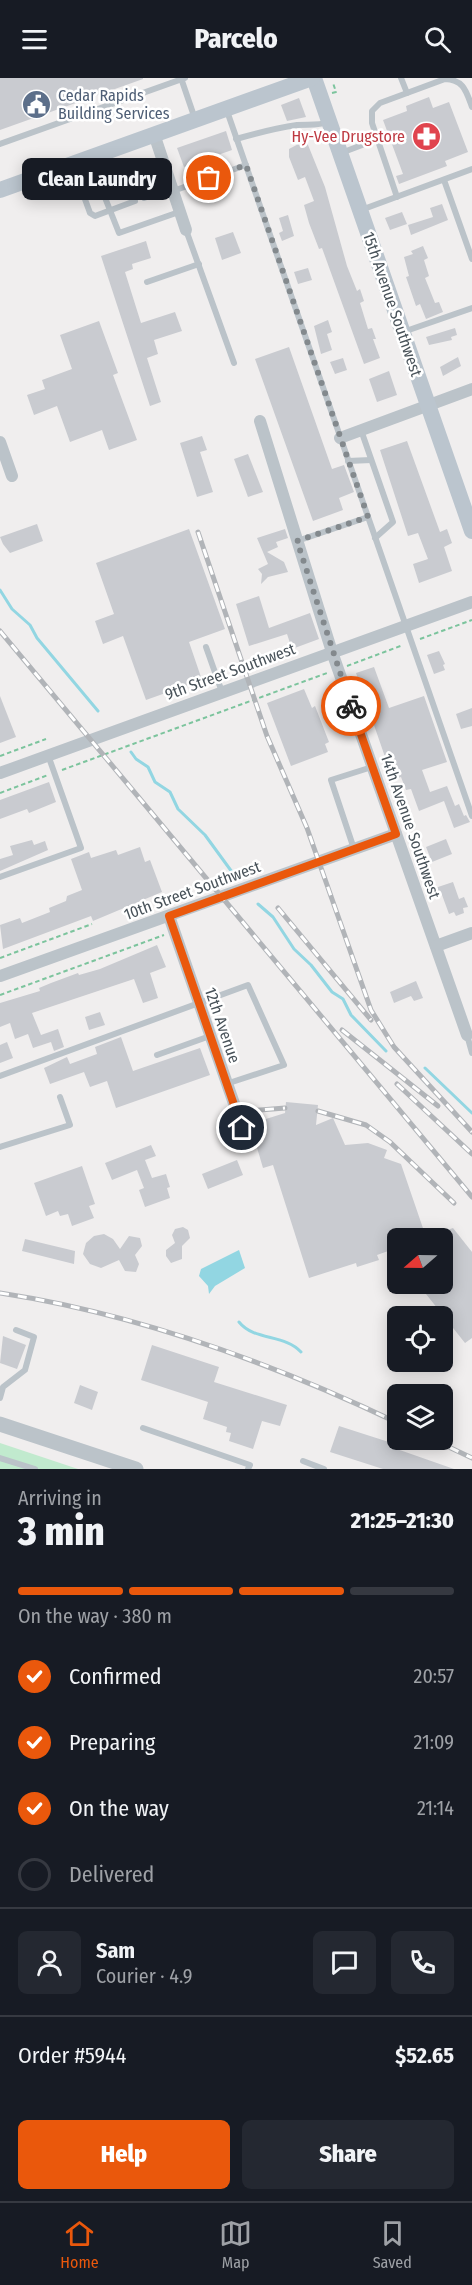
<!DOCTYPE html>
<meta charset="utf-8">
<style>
:root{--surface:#171b24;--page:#242831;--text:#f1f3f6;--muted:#9ea1a6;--line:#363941;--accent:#ea580c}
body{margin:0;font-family:"Fira Sans Condensed",sans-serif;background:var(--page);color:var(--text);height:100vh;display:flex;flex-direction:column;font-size:22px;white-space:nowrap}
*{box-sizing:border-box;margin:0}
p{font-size:20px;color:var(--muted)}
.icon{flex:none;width:33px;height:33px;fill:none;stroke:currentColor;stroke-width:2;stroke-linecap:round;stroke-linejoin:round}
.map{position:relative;height:1391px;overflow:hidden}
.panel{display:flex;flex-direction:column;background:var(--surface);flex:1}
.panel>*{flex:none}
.needle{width:39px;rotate:250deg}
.fabs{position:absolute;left:387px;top:1150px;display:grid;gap:12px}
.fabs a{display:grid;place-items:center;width:66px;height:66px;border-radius:9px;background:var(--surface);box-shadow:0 3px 15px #0003;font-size:30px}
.pin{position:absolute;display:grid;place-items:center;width:51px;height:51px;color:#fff;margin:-26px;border:3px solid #fff;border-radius:50%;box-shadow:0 2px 6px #0007}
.courier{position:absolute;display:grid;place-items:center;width:60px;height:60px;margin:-30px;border:4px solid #ea580c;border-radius:50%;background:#fff;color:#222;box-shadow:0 2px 8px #0007}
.bubble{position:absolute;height:42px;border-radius:9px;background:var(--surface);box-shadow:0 3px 15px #0003;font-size:20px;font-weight:800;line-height:42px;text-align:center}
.headline em{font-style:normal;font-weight:800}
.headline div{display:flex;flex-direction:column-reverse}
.headline{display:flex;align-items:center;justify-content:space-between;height:102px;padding:0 18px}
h1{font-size:39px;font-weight:800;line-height:45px}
.bar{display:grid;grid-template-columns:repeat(4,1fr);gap:9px 6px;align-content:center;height:72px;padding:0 18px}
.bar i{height:8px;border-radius:4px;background:var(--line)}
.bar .active{background:var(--accent)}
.bar p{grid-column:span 4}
.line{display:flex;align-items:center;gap:15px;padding:0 18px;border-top:2px solid var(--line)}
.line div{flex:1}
.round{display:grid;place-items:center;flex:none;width:63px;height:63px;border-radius:9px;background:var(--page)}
ol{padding:0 18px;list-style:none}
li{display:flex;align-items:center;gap:18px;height:66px}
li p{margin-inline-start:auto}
li .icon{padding:6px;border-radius:50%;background:var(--accent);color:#fff;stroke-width:4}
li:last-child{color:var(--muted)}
li i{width:33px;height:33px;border:3px solid var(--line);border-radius:50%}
.button{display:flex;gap:12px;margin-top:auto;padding:12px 18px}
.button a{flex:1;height:69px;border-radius:9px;background:var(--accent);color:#fff;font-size:24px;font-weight:800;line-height:69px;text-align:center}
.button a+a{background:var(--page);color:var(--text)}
header{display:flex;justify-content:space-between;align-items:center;height:78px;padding:0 18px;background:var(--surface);font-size:27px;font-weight:800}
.tabs{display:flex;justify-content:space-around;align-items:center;height:84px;border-top:2px solid var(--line);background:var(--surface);font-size:16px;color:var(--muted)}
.tabs a{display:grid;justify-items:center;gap:3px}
.tabs .active{color:var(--accent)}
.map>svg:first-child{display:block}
.green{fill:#c1eace}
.water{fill:#92d6e2}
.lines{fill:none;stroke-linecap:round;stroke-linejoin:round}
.stream{stroke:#92d6e2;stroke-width:3}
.building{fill:#c9cbd0}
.path{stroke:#7cc49d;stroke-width:2;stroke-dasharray:4.5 3;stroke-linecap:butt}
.service{stroke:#bbc3c9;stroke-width:6}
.minor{stroke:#bbc3c9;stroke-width:12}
.tertiary{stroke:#bbc3c9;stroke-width:15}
.secondary{stroke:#bbc5ce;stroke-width:16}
.rail-casing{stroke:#b1b4b8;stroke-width:5}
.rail{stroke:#fff;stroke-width:3;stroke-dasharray:9;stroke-linecap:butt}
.done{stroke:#83898d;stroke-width:6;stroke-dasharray:0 10.8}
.route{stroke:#ea580c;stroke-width:8}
.labels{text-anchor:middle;stroke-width:5;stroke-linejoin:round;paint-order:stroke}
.service-label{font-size:16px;fill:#4e5e75;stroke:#fff;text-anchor:start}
.health-label{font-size:16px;fill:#be3a42;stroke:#fff;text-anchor:end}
.street-label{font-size:16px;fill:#485259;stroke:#fff}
</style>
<header><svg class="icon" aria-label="menu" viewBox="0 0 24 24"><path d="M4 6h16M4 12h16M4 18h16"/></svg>Parcelo<svg class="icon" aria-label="search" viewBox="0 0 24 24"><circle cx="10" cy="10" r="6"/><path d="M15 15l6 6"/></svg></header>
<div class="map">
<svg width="472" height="1391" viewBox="0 0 472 1391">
<rect width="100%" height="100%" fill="#f0eeee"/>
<polygon class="green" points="0,1365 78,1391 0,1391"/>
<polygon class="water" points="239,1172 245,1190 215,1208 209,1216 208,1208 199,1198 201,1191"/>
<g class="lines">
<g class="stream">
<polyline points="0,512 12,531 30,547 37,560 98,633"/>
<polyline points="131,674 136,681 148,689 155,704 170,714 178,731 205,757 232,794"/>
<polyline points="258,826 273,839 294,871 311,887 332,914 343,921 351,937 386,973"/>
<polyline points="425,990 472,1035"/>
<path d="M239,1244C254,1263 285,1256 301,1274"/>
</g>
</g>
<g class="building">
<polygon points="0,0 143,0 143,1 0,52"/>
<polygon points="429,19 433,30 449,24 468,74 445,83 447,88 399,106 396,98 403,96 383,42 407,33 406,28"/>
<polygon points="299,20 306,39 287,43 281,27"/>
<polygon points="226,53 232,72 184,89 177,70"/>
<polygon points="306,62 325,109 347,188 357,213 360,211 364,223 360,225 368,251 372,250 376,261 373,261 380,280 364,286 322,170 319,171 309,145 304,127 314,123 305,99 298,102 289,79 289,71"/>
<polygon points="147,87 155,108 142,113 139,120 134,118 124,122 115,99"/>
<polygon points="442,126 448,142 411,157 408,147 433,139 430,130"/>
<polygon points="402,134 407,146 390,152 385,140"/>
<polygon points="288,137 294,158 282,163 279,155 283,153 279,140"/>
<polygon points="233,154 241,175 222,182 215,160"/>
<polygon points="146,163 151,180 132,186 133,191 125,194 141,245 175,234 182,253 154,262 158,276 147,280 161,324 150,328 101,178"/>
<polygon points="423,168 428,180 424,182 429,198 425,200 435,225 439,224 443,234 426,241 420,226 416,228 406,199 409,198 404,179 413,176 411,173"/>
<polygon points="308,190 312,202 298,206 294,194"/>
<polygon points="328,242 332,254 327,256 332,272 321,276 314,248"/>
<polygon points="99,243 118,295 113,297 137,362 109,372 102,352 70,364 57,328 34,337 27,317 45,311 42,302 72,291 60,257"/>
<polygon points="455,250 457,257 451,259 452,262 429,267 426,259"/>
<polygon points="289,269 332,391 344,387 354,414 339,420 343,432 313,443 255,281"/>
<polygon points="458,279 461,288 443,298 440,289"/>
<polygon points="343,280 347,292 335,296 330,284"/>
<polygon points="389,293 397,317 377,324 369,301"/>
<polygon points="202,358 207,372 200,374 213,414 197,419 180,365"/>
<polygon points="407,363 440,454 447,451 452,465 444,469 452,493 419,505 413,486 428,481 418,455 408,458 380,372"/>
<polygon points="248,376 263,414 248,419 234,381"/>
<polygon points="37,446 43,463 10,475 3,466 0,459"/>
<polygon points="189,451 225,551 189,564 202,602 146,622 123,558 103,566 95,543 114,536 96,485"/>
<polygon points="285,451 288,460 276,464 278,469 267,474 284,484 288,494 268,499 261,506 262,496 258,491 268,486 257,460"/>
<polygon points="259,518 269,550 310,535 319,561 292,571 287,556 249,568 236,526"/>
<polygon points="439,573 445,586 443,587 445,592 434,596 427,577"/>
<polygon points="374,589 389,630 424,618 447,684 422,692 430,714 447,708 455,728 459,726 464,738 466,737 470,744 454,750 444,723 419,733 411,711 406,712 401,699 393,702 356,595"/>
<polygon points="304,611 312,630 315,628 329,664 325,666 328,674 291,688 267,625"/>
<polygon points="0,618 16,659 0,665"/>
<polygon points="472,630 472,648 461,651 456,636"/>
<polygon points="49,704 56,724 29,735 27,731 0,741 0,722"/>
<polygon points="446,761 452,776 432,784 426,769"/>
<polygon points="32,762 34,767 45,763 48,772 0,793 0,781 13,777 10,768"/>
<polygon points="140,769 145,784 150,782 162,814 93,843 91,838 3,871 0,847 20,840 22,845 50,834 49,830 66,823 67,818 82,812 71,781 89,774 91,780 116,772 118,777"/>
<polygon points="453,804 459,821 464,819 468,829 463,830 464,835 456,838 454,834 449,836 442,817 438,819 435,810"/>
<polygon points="157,867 166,889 150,895 158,920 143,925 134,901 32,935 41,957 58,951 64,969 54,973 51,964 33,970 28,956 15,961 10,945 0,949 0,925 40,913 39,910 51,905 78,895 79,897 100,891"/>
<polygon points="416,903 423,920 414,923 411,918 394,925 390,914"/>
<polygon points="100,934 105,947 89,952 85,939"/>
<polygon points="121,959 133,993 200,970 210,997 116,1030 107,1003 90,1009 84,994 50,1006 44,990 67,979 70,986 97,976 95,969"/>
<polygon points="7,964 13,980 0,985 0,967"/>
<polygon points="286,1024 318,1027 316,1047 333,1040 345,1067 368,1065 387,1072 384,1080 401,1086 426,1159 453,1150 472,1174 472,1260 465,1265 418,1206 442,1206 442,1161 398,1161 398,1180 391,1172 377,1177 379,1182 357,1189 356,1185 309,1200 273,1087 263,1090 250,1046 285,1035"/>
<polygon points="151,1067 156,1078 145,1082 152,1100 166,1096 170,1109 167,1110 170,1120 145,1129 139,1112 144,1110 137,1092 112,1102 105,1085"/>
<polygon points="237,1082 243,1097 208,1111 202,1096"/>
<polygon points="82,1088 95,1126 89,1128 94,1140 72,1148 68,1136 60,1138 58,1133 46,1138 34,1105"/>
<polygon points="183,1149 188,1152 190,1160 182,1168 182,1181 171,1185 166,1178 166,1172 175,1165 172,1157 175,1151"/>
<polygon points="104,1156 113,1161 120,1171 129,1158 140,1160 142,1168 135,1177 139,1186 136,1194 125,1193 119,1182 101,1190 90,1186 83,1176 86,1165 94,1158"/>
<polygon points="25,1161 75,1173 74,1186 22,1173"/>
<polygon points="3,1258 26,1267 17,1291 0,1285"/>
<polygon points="152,1267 219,1289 214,1304 287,1327 280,1348 262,1343 253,1371 229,1363 231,1355 226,1354 227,1349 203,1341 208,1324 141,1302"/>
<polygon points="80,1307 98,1314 92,1332 74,1325"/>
<polygon points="339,1348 395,1366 394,1370 454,1391 383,1391 330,1374"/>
</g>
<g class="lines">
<g class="path">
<polyline points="332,15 336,14 333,5"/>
<polyline points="420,561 472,542"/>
<polyline points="347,588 403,567"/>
<polyline points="0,678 46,661"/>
<polyline points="62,692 327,595"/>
<polyline points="0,715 48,697"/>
<polyline points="0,880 92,846"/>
<polyline points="0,917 164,857"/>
</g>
<g class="service">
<polyline points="181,0 195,41"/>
<polyline points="401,0 407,15"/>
<polyline points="227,33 472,738"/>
<path d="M236,61C257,55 276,50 297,47C309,46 317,48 329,44"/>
<polyline points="0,66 185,0"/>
<polyline points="341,75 378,61"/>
<polyline points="84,85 90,99 98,102 119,155 179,134"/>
<polyline points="90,99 82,113 90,135 95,138 135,123"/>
<polyline points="444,102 472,181"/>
<polyline points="173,113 246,87"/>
<path d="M397,119L372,45V33L380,25L445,1C464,2 466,13 472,29"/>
<polyline points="144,120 172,110"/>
<polyline points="361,132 472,91"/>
<polyline points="186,152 234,285"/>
<polyline points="147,204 199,186"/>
<polyline points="403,254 472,230"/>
<polyline points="361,352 393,444 375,460"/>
<polyline points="348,383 371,382"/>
<polyline points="297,463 368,439"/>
<polyline points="206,569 222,614"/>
<polyline points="354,771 331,702 372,689"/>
<polyline points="0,799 81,770 48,677"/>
<polyline points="467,957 472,975"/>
<polyline points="157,977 210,958"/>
<polyline points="0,998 248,907 284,987 226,1006"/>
<polyline points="0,1069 70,1047 60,1019"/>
<polyline points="0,1320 3,1309 25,1292 34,1259 16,1252"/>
<polyline points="143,1350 250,1387 248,1391"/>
<polyline points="0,1380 35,1391"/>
<polyline points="303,1383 324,1391"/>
</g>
<g class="minor">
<polyline points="154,56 186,152"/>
<polyline points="260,343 332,574 467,957"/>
<polyline points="340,360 472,311"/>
<polyline points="0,364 12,398"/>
<polyline points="0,695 472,524"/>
<polyline points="169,838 248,1066"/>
<polyline points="436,868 472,855"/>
<polyline points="0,898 396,756"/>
</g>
<polyline class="tertiary" points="0,1346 136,1391"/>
<g class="secondary">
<polyline points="314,0 472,453"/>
<polyline points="0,112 312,0"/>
</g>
<defs>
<g id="rail">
<polyline points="198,454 267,658 307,750 371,932 394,969 472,1054"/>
<polyline points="0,553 472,1119"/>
<polyline points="278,830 371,942"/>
<polyline points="342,952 438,1028"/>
<polyline points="397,1006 472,1076"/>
<polyline points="247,1033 285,1030"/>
<polyline points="318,1033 366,1047 390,1064 454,1125"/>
<path d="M0,1215C138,1236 272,1285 398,1345"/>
<polyline points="434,1362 472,1380"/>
</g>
</defs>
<use href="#rail" class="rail-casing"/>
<use href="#rail" class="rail"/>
</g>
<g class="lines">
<polyline class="done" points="209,100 246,87 368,439 297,463 351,628"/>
<polyline class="route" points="242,1050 169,838 396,756 351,628"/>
</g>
<defs>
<symbol id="civic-disc" viewBox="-11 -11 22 22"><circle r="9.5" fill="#5c6f8a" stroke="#fff"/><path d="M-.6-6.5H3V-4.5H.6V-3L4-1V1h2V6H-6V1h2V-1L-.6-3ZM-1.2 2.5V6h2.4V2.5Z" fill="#fff"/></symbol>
<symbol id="pharmacy-disc" viewBox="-11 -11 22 22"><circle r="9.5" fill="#e0444e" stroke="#fff"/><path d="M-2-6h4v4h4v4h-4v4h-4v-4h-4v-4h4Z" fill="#fff"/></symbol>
</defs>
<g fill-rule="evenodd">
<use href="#civic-disc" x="20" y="10" width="33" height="33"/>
<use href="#pharmacy-disc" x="410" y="42" width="33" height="33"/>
</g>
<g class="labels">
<g class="service-label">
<text x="58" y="23">Cedar Rapids<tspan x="58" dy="18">Building Services</tspan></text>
</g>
<g class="health-label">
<text x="405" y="64">Hy-Vee Drugstore</text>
</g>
<g class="street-label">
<text transform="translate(393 226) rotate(71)" y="6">15th Avenue Southwest</text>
<text transform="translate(230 593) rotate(-20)" y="6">9th Street Southwest</text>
<text transform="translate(411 748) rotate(71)" y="6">14th Avenue Southwest</text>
<text transform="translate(192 812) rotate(-20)" y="6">10th Street Southwest</text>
<text transform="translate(223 947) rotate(71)" y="6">12th Avenue</text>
</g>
</g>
</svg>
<div class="fabs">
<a><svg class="needle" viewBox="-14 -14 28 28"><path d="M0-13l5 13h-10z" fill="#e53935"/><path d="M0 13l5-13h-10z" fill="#9ea1a6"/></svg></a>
<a><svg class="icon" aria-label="locate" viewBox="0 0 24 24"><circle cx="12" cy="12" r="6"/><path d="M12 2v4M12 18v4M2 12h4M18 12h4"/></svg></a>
<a><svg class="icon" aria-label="layers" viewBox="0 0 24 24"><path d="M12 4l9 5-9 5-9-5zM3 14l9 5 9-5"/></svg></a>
</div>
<div class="pin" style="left:209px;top:100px;background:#ea580c"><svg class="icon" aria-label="bag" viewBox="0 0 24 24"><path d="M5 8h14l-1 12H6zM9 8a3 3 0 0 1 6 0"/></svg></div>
<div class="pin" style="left:242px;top:1050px;background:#1f2937"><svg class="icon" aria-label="home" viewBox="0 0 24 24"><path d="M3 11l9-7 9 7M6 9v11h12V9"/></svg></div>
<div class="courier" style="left:351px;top:628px"><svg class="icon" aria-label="bike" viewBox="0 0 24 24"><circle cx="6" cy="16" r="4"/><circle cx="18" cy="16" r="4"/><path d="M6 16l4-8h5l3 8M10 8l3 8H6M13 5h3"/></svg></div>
<div class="bubble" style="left:22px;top:80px;width:150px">Clean Laundry</div>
</div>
<section class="panel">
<div class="headline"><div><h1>3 min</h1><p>Arriving in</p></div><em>21:25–21:30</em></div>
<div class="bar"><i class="active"></i><i class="active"></i><i class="active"></i><i></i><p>On the way · 380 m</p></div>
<ol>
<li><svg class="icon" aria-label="check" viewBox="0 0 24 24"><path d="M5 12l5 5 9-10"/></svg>Confirmed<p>20:57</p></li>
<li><svg class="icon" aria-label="check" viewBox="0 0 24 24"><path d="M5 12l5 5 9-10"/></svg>Preparing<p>21:09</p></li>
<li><svg class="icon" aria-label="check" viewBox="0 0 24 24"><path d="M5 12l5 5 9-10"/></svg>On the way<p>21:14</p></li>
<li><i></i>Delivered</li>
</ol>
<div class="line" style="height:108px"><a class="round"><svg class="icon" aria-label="person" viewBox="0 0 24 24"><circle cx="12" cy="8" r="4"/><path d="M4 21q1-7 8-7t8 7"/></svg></a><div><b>Sam</b><p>Courier · 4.9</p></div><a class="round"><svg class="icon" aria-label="chat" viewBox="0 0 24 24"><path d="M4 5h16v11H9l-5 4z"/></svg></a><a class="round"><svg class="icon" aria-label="phone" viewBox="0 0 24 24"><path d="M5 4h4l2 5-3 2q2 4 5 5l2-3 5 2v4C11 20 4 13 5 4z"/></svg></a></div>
<div class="line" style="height:78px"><div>Order #5944</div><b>$52.65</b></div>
<div class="button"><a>Help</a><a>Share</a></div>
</section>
<nav class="tabs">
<a class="active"><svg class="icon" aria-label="home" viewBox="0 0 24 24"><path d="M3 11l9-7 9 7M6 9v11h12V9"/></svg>Home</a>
<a><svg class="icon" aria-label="map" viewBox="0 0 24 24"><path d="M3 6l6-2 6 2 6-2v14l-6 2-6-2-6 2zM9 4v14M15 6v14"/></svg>Map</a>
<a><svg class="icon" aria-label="saved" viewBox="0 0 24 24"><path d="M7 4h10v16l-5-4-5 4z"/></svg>Saved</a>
</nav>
